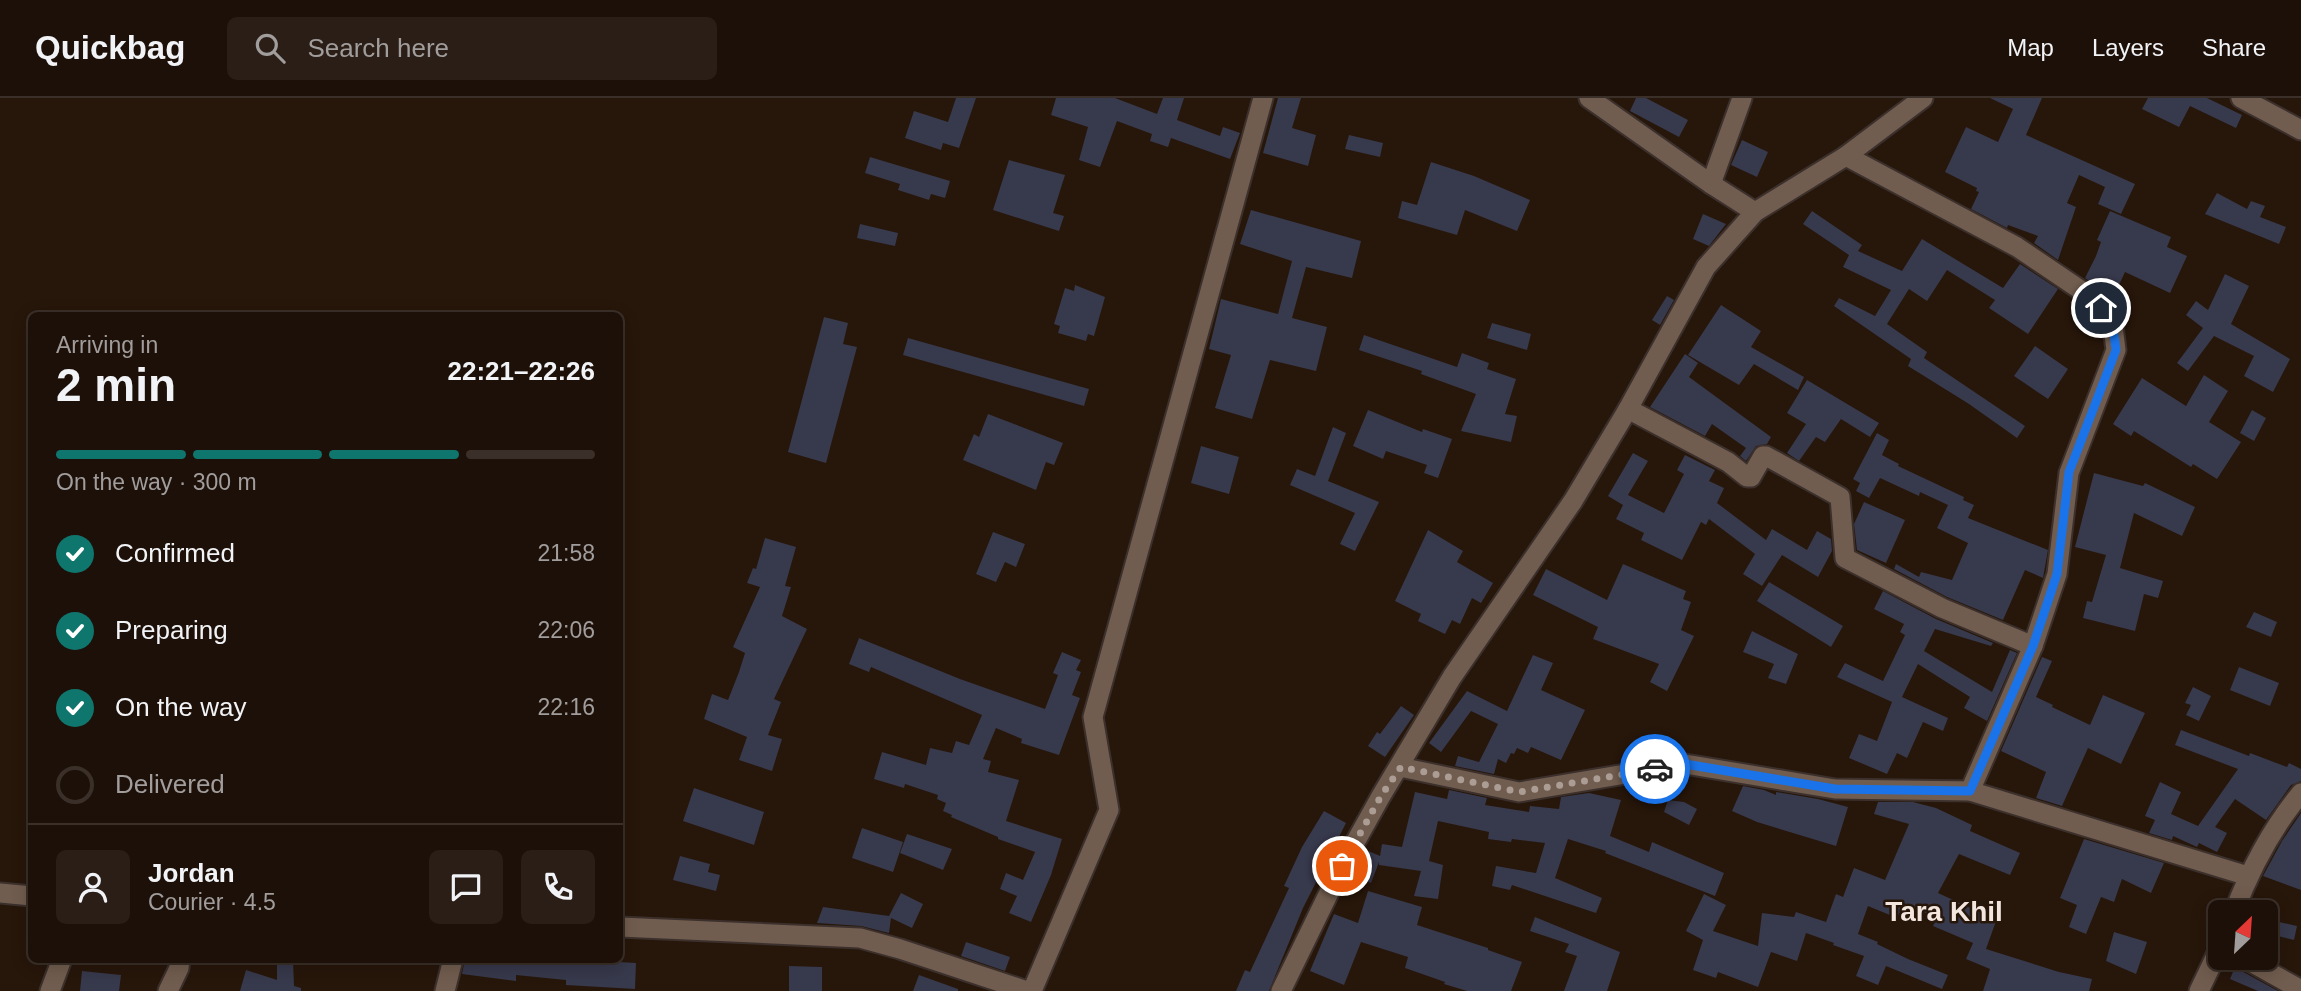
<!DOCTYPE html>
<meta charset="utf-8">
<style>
:root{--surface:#1d1008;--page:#2a1e16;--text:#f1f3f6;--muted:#a09d9c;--line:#3b3029;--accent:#0f766e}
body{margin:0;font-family:Arial,sans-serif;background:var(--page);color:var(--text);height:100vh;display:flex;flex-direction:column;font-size:26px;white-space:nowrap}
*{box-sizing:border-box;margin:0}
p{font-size:23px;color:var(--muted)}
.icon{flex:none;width:38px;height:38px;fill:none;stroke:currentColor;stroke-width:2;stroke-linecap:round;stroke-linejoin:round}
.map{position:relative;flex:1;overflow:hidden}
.details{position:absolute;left:28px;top:214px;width:595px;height:651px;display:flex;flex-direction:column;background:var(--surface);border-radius:10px;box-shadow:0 4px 18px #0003,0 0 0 2px var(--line)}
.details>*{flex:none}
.needle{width:46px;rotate:25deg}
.fabs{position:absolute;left:2208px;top:802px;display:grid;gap:14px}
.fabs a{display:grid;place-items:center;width:70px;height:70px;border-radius:10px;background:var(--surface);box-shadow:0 4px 18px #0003,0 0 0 2px var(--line);font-size:35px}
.pin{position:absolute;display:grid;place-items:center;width:60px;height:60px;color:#fff;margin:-30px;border:4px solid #fff;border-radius:50%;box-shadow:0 2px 7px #0007}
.courier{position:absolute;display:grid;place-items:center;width:70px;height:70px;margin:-35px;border:5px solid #1a73e8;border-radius:50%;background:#fff;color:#222;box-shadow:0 2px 9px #0007}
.overview em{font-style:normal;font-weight:800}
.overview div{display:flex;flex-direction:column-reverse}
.overview{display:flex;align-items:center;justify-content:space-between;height:119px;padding:0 28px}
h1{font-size:46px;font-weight:800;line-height:52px}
.bar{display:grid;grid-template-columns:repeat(4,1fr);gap:10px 7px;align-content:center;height:84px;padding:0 28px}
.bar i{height:9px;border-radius:5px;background:var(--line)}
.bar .on{background:var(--accent)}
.bar p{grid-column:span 4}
.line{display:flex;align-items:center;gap:18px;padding:0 28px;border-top:2px solid var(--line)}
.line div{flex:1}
.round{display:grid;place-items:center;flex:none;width:74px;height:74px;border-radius:10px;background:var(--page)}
ol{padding:0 28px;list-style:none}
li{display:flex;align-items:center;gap:21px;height:77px}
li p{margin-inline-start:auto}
li .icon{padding:7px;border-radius:50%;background:var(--accent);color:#fff;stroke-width:4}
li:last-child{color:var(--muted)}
li i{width:38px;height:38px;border:4px solid var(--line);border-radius:50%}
header{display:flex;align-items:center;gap:42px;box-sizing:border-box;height:98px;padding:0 35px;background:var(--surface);border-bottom:2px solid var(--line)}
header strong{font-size:33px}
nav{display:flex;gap:38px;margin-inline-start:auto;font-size:24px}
.search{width:490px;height:63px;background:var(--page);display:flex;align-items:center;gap:18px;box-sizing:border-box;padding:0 24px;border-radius:10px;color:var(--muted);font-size:26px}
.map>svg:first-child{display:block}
.building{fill:#37394c}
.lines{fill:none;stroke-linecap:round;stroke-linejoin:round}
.street-casing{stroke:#3c302c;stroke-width:23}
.street{stroke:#715d4f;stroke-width:19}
.done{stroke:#ab9d94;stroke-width:7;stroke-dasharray:0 12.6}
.route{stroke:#1a73e8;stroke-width:9}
.labels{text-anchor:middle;stroke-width:5;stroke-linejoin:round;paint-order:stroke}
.quarter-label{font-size:28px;font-weight:bold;fill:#f2e6de;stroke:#27160a}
</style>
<header>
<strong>Quickbag</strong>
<div class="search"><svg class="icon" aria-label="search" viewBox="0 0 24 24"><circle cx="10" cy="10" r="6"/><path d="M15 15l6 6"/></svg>Search here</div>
<nav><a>Map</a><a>Layers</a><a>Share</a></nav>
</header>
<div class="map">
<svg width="2301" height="893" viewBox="0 0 2301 893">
<rect width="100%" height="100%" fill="#27160a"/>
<g class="building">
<polygon points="956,0 976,0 959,50 943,45 941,52 905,40 914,13 948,24"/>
<polygon points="1056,0 1115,0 1157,16 1163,0 1184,0 1177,22 1220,38 1223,29 1240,35 1230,61 1171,40 1168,49 1150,43 1152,36 1117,23 1100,69 1079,62 1088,29 1051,17"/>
<polygon points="1278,0 1301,0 1292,30 1316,37 1308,68 1263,55"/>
<polygon points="1636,0 1646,0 1688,22 1679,39 1630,13"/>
<polygon points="1990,0 2042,0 2026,37 2135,86 2121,116 2098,106 2105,89 2079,77 2067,105 2076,109 2058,162 2034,145 2038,138 2008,127 2007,130 1971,111 1979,94 1976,93 1977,90 1945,74 1966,29 1998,44 2013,11"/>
<polygon points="2148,0 2207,0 2242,17 2236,30 2190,8 2179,29 2142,11"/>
<polygon points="1349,37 1383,45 1380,59 1345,51"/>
<polygon points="1742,42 1768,54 1757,79 1731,67"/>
<polygon points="870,59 950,83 945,100 931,96 929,102 898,92 900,86 865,75"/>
<polygon points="1009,62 1065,77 1053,115 1064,118 1059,133 993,112"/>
<polygon points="1431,64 1474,78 1530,102 1517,133 1465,112 1457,137 1398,120 1402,103 1417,107"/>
<polygon points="2217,95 2247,111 2251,103 2265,108 2260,119 2286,129 2279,146 2205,116"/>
<polygon points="1251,112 1361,143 1352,180 1306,169 1292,220 1327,229 1316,273 1270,262 1252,321 1215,310 1231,257 1209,251 1221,201 1278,216 1292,163 1240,146"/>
<polygon points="1812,113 1862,147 1858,153 1902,173 1922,141 2003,190 2020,166 2058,191 2028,236 1989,210 1995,202 1947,172 1927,203 1909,191 1887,226 1927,254 1924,260 2025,328 2017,340 1969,306 1908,268 1911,261 1834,208 1839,200 1875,218 1891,192 1843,169 1849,157 1803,126"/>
<polygon points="2110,113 2171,139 2167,149 2187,158 2170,195 2125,174 2113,200 2085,180 2096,158 2101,144 2097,142"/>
<polygon points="1703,116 1726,126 1709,148 1693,141"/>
<polygon points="860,126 898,135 895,148 857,140"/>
<polygon points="2225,176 2249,188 2231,226 2290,261 2273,294 2244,278 2254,258 2214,238 2188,273 2177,265 2203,230 2186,217 2196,203 2208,212"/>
<polygon points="1075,187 1105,199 1094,238 1088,236 1086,243 1058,235 1060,228 1054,226 1065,190 1074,193"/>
<polygon points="1667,198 1674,202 1660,227 1652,222"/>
<polygon points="1721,207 1761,233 1751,249 1804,279 1798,292 1754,266 1739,287 1688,257"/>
<polygon points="824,219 848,225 843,246 857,249 826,365 788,354"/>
<polygon points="1492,225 1531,236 1527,252 1487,240"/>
<polygon points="1364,237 1457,269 1462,255 1489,265 1487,271 1516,281 1505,316 1517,318 1511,344 1461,333 1476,296 1421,276 1422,273 1359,252"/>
<polygon points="908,240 1089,291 1084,308 903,257"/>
<polygon points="2035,248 2068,271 2048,301 2014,278"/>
<polygon points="1685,256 1698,265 1689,279 1771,339 1767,346 1756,348 1746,363 1740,358 1746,350 1712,326 1705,338 1650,309"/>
<polygon points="2204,277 2228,293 2209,324 2241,344 2217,381 2193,366 2191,369 2134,333 2131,338 2113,326 2142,280 2186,308"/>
<polygon points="1807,282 1879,325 1870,339 1841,321 1825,344 1816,339 1799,363 1787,355 1806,326 1787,315"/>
<polygon points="1368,312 1422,334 1423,331 1452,341 1438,380 1424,375 1427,367 1386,353 1383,361 1353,348"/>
<polygon points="2252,312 2266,320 2254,343 2240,335"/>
<polygon points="988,316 1063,345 1054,367 1046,364 1036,392 963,362 974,336 979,339"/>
<polygon points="1333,329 1346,335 1328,383 1379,404 1355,453 1340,446 1355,415 1290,387 1297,371 1315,378"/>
<polygon points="1877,335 1889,342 1882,357 1899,366 1898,368 1964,399 1963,402 1974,407 1968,420 2048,452 2043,480 2025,472 2003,522 1947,499 1894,471 1896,466 1919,479 1921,474 1952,482 1968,445 1937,430 1948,407 1920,394 1919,398 1880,380 1869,400 1856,393 1860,385 1853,381"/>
<polygon points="1201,348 1239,359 1229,396 1191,385"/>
<polygon points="1633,355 1648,363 1628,397 1664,415 1684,376 1677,372 1685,357 1715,372 1709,383 1724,390 1717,405 1766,442 1772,431 1807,452 1817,433 1831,441 1832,453 1818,479 1782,457 1762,488 1743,476 1755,456 1709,421 1706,427 1701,424 1682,462 1641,442 1644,435 1616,421 1626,401 1623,407 1608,398"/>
<polygon points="2094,375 2143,388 2145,385 2195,409 2182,438 2134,415 2120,470 2163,483 2158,500 2144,496 2135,533 2083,520 2087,503 2092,504 2106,457 2075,449"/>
<polygon points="1864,404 1905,422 1886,465 1857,452 1854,426"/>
<polygon points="1428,432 1463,453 1457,464 1493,485 1481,505 1472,500 1460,526 1452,522 1445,536 1418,523 1421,516 1395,503"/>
<polygon points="993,434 1025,446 1016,469 1005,464 996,484 976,476"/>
<polygon points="765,440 796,449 785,488 791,489 782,518 807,531 774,601 781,604 768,637 782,641 772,673 739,662 747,639 704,621 712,596 728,602 739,574 745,555 733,549 760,489 747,485 753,470 756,471"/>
<polygon points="1623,466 1686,493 1683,501 1691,504 1681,532 1694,538 1667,593 1650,584 1659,566 1593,541 1598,529 1533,497 1546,471 1607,502"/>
<polygon points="1769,484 1843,528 1831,549 1757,503"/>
<polygon points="1883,493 1936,521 1993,545 1991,548 1935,531 1924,553 1992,594 2010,552 2017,555 1987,623 1964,610 1970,599 1918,566 1902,599 1948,620 1943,633 1923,624 1907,660 1897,655 1887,676 1849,660 1859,636 1877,643 1892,604 1837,579 1845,565 1883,583 1905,537 1900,534 1904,526 1874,511"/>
<polygon points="2254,514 2277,524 2271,539 2246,529"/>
<polygon points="1752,533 1798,556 1786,586 1768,580 1774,566 1743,554"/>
<polygon points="859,540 960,581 1045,611 1058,577 1053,575 1062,554 1081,562 1076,572 1081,574 1072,597 1080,600 1059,657 1021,645 1022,641 996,630 983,661 991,663 988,674 1019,682 1006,723 1062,741 1051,777 1031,824 1009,815 1017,798 1000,791 1006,775 1023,782 1035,754 998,741 998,739 951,719 952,717 943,713 946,705 937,701 938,697 905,686 904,690 874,681 882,654 926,667 930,650 952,655 956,643 969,647 982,617 871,569 869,574 849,566"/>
<polygon points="1533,557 1553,565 1541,592 1585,612 1561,662 1531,649 1528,655 1517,650 1514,656 1511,655 1506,665 1498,661 1494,676 1455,668 1458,658 1479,664 1498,626 1471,613 1441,654 1429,645 1467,593 1507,613"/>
<polygon points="2042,559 2052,563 2036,599 2053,607 2052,609 2090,627 2103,597 2145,615 2121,666 2088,650 2062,708 2036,700 2046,674 2001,653"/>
<polygon points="2239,569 2279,585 2270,608 2230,592"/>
<polygon points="2193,589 2211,598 2199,623 2186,617 2191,607 2185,605"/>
<polygon points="1401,608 1414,617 1385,659 1368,648 1377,634 1380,636"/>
<polygon points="2181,632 2249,658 2250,655 2287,669 2289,665 2301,671 2301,683 2291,687 2266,722 2235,701 2215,729 2227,735 2217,754 2199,745 2197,749 2173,738 2172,742 2149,735 2155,722 2145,718 2160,684 2181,694 2171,716 2198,728 2238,671 2175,647"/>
<polygon points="1743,688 1764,692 1776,697 1776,694 1818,701 1848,709 1836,748 1757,724 1732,713"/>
<polygon points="694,690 764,714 754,747 683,723"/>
<polygon points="1449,692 1487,700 1485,707 1529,714 1530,708 1559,711 1561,699 1589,695 1621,702 1610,738 1649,754 1652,744 1724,775 1715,798 1605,755 1606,753 1568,741 1555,780 1602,800 1596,815 1512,787 1510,792 1492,788 1496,768 1536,775 1545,745 1512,741 1511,744 1488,741 1489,734 1438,723 1429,763 1443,767 1438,801 1414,798 1421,773 1379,767 1379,764 1371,785 1355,778 1366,752 1380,758 1382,746 1402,749 1415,694 1447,701"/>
<polygon points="1668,702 1684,704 1697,711 1689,727 1664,714"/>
<polygon points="1878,704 1913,704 1936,710 1972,727 1970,733 2020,755 2010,777 1959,756 1938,795 1986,817 1990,808 2000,812 1986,851 2059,874 2092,881 2089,893 1983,893 1990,871 1966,861 1973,845 1933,828 1937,820 1904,805 1897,820 1868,808 1858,836 1878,844 1877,846 1908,861 1948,877 1942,891 1886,868 1878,887 1856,878 1864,858 1833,847 1834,845 1806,835 1797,863 1771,854 1758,889 1718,874 1716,880 1693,872 1703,842 1686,833 1704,796 1726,807 1713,833 1758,848 1762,815 1794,819 1796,814 1826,824 1836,796 1843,799 1854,770 1885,782 1909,726 1874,716"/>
<polygon points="1324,713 1346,725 1303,810 1269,893 1236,893 1245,872 1250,874 1289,790 1284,788 1302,749"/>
<polygon points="2301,715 2301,792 2263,778 2282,743"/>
<polygon points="862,730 903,744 893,774 852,760"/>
<polygon points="907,736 952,751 943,772 900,755"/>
<polygon points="2084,741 2164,765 2151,795 2122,781 2114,804 2101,799 2086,836 2069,829 2077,807 2060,800"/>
<polygon points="680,758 710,766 708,774 720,777 716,793 673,782"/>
<polygon points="1368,793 1422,809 1417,827 1488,850 1488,852 1522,864 1511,893 1467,893 1444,886 1445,884 1405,870 1408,859 1361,844 1344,887 1310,873 1334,816 1358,825"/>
<polygon points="901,795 923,806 912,830 891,820 889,835 861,828 817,825 823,809 889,818"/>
<polygon points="1535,819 1620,854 1607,893 1564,893 1577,858 1565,854 1569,846 1530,833"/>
<polygon points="2266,821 2297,828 2294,842 2266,835"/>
<polygon points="2114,834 2147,844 2136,876 2106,863"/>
<polygon points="966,844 1010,859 1005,873 961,858"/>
<polygon points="277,861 293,861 294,888 301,890 301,893 240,893 246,872 277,882"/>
<polygon points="465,861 519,861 567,866 567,861 636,865 635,891 566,887 566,882 516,877 516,883 462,876"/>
<polygon points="789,868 822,869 822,893 789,893"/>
<polygon points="2235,869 2236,870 2278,893 2258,893 2230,881"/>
<polygon points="82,873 121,877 119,893 80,893"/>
<polygon points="919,877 958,891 958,893 913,893"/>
</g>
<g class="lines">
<defs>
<g id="street">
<polyline points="1589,0 1711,86 1755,114"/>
<polyline points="2241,0 2301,32"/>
<polyline points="1846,58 2017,149 2091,199 2112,221 2116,252 2069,375 2057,476 2033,548 1970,693"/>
<polyline points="1711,86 1742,0"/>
<polyline points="1628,311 1728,364 1747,379 1751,379 1763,358 1766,358 1840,399 1845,460 1942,510 2033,548"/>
<polyline points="1400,669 1519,694 1685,666 1835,691 1970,693 2248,778"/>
<polyline points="0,795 32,798"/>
<path d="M2234,814C2250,772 2272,730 2301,695"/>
<polyline points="620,829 860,840 900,851 1027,893"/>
<polyline points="2242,859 2301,892"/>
<polyline points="50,893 62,861"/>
<polyline points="168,893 179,870 180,861"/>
<polyline points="445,893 453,861"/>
<polyline points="1032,893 1109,712 1093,619 1263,0"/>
<polyline points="1281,893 1342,768 1381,698 1452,579 1573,403 1628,311 1706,169 1755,114 1846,58 1923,0"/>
<polyline points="2199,893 2221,847"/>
</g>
</defs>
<use href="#street" class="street-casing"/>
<use href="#street" class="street"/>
</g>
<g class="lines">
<polyline class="done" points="1342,768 1381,698 1401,669 1519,694 1655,671"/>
<polyline class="route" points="1655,671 1685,666 1835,691 1970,693 2033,548 2057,476 2069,374 2116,252 2112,221 2101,210"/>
</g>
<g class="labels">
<g class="quarter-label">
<text x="1944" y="823">Tara Khil</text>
</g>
</g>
</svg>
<div class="fabs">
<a><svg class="needle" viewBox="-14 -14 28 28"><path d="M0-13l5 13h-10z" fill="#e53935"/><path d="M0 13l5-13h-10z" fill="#a09d9c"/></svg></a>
</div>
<div class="pin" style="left:1342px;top:768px;background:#ea580c"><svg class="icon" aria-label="bag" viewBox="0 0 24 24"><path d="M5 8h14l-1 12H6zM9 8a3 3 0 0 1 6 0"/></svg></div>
<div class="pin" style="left:2101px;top:210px;background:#1f2937"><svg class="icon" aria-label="home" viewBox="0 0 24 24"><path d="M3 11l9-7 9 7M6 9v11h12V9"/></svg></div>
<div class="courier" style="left:1655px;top:671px"><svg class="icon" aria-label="car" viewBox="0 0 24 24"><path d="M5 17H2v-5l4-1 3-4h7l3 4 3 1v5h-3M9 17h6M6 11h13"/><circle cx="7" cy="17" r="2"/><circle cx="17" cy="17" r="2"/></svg></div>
<section class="details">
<div class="overview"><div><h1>2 min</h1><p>Arriving in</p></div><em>22:21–22:26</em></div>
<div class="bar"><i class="on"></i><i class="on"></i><i class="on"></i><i></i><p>On the way · 300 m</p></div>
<ol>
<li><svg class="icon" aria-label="check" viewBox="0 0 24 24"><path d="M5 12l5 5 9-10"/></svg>Confirmed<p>21:58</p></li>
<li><svg class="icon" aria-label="check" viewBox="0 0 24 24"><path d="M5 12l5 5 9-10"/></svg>Preparing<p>22:06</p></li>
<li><svg class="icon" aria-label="check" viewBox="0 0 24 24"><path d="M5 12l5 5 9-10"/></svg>On the way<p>22:16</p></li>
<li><i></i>Delivered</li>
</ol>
<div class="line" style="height:126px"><a class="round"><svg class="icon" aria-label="person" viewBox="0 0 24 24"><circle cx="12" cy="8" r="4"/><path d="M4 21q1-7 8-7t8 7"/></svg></a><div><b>Jordan</b><p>Courier · 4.5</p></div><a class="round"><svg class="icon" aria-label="chat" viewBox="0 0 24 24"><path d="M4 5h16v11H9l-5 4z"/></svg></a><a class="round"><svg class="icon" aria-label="phone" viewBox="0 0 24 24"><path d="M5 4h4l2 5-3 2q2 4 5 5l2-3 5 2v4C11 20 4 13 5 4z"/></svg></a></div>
</section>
</div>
